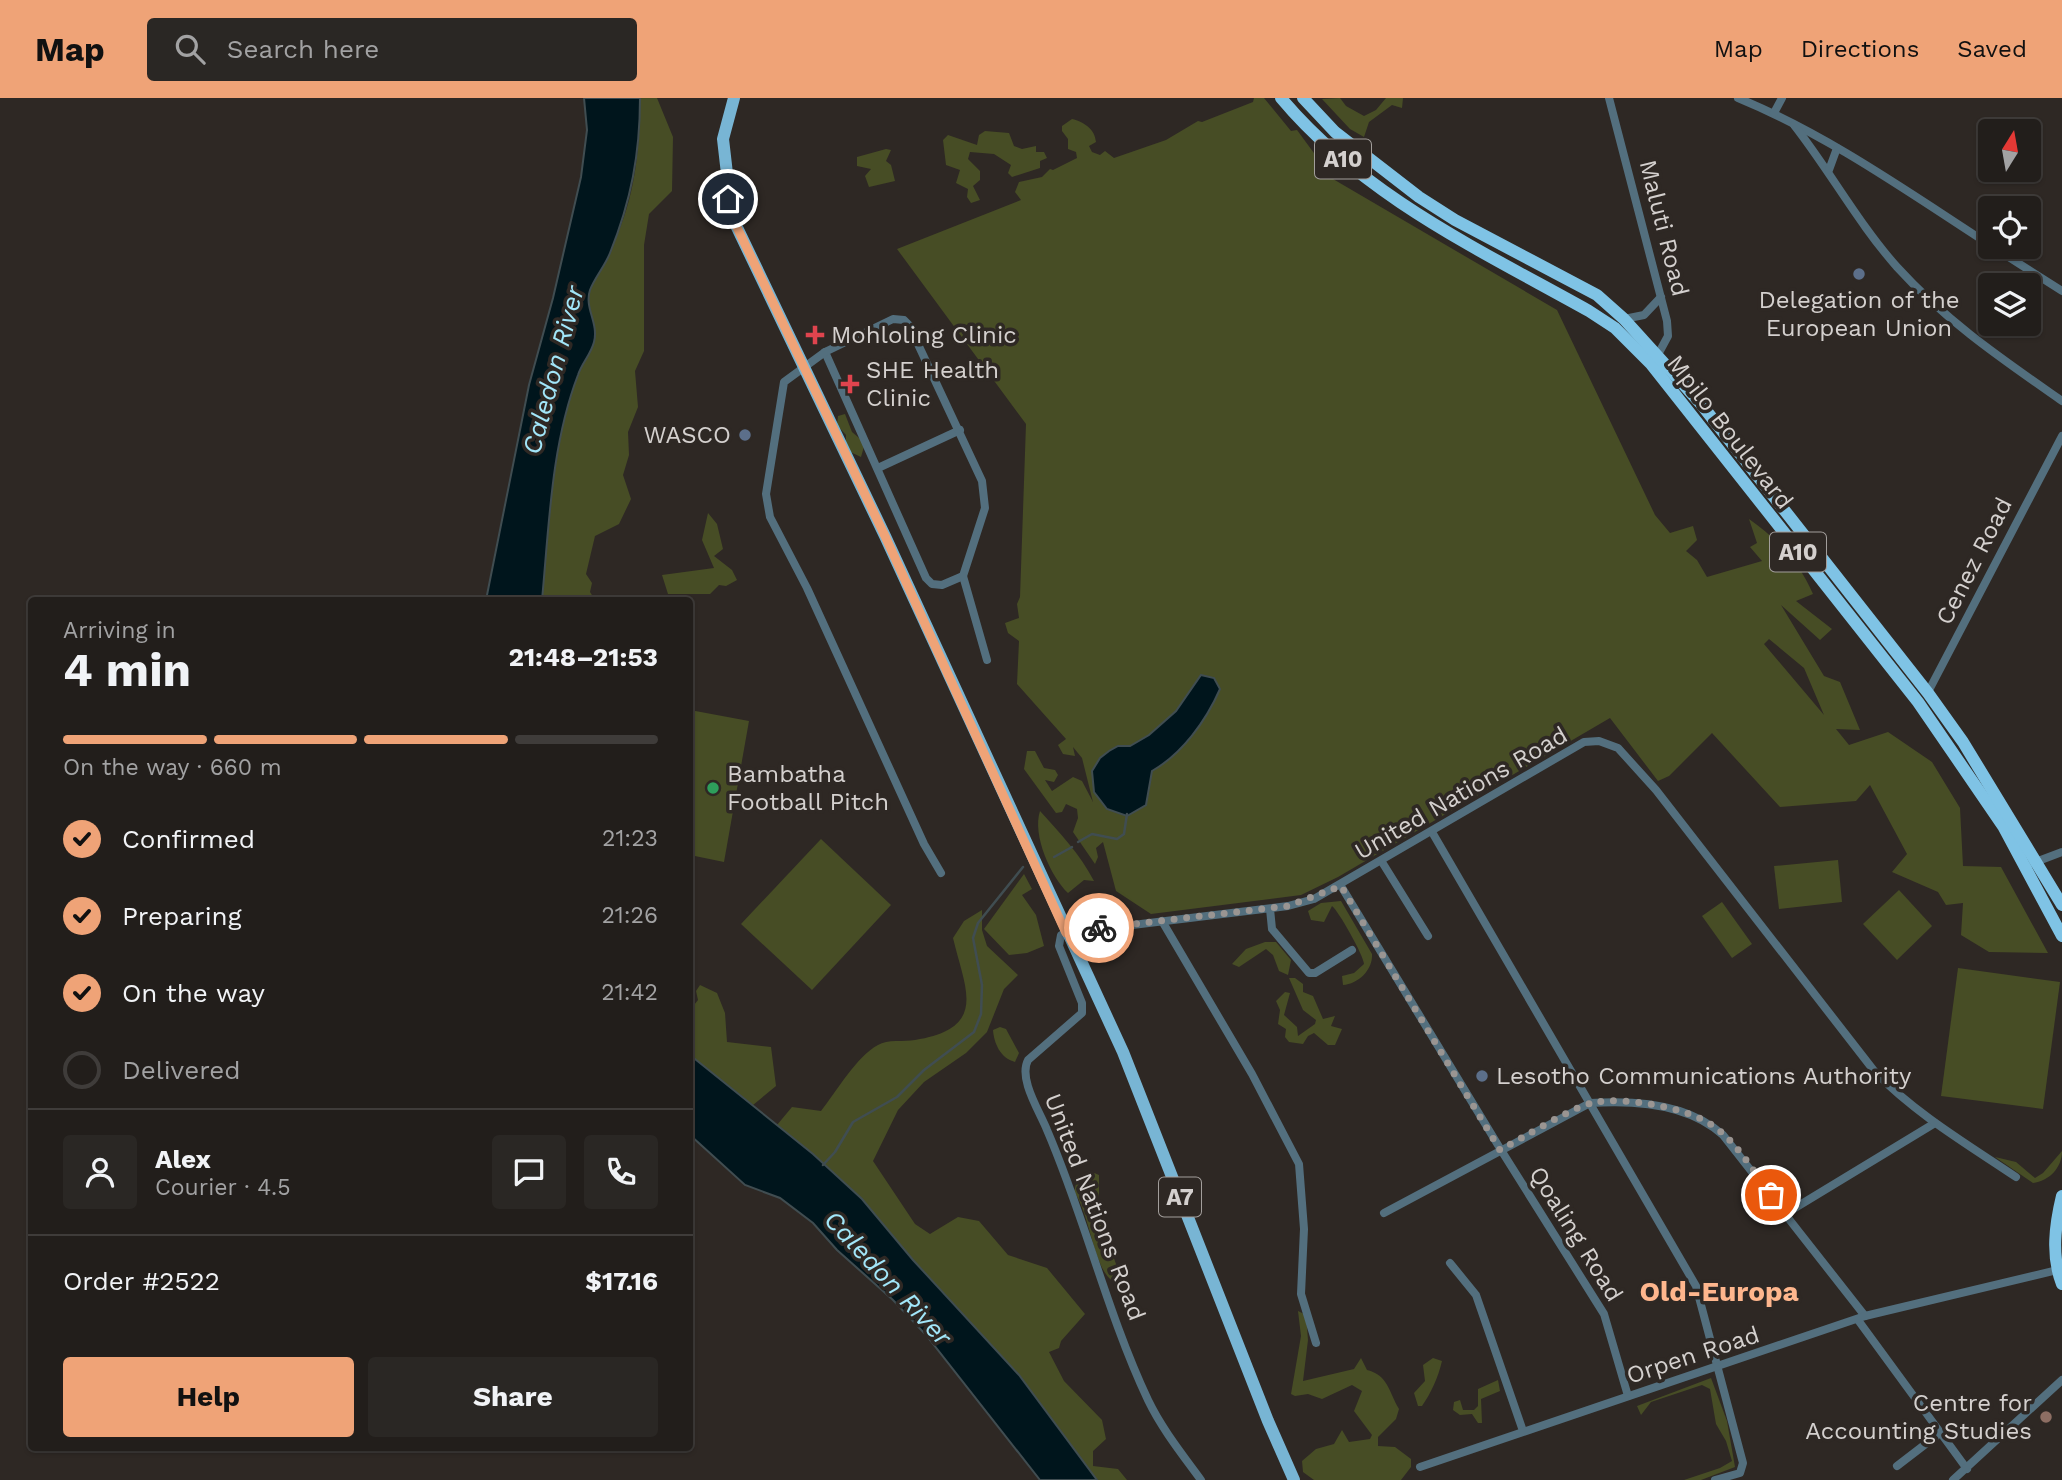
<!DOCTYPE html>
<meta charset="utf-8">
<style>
:root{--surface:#221e1b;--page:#2a2724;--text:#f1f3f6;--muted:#a2a2a3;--line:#3f3c3a;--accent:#efa377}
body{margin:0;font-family:"Work Sans",sans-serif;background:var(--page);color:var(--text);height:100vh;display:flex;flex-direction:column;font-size:26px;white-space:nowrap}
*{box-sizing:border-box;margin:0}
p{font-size:23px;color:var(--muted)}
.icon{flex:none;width:38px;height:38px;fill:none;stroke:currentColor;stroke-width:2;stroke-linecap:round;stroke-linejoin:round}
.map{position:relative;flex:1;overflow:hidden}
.panel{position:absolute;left:28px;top:499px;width:665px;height:854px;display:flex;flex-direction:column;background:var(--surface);border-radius:7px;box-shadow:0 2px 5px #0004,0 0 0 2px var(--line)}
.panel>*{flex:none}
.needle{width:46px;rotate:11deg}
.fabs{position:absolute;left:1978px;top:21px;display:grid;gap:14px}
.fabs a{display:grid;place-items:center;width:63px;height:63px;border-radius:7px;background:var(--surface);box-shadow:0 2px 5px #0004,0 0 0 2px var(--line);font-size:35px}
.pin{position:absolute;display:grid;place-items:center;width:60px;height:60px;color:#fff;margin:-30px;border:4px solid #fff;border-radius:50%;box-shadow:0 2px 7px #0007}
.courier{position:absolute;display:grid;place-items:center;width:70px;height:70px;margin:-35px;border:5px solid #efa377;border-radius:50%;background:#fff;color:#222;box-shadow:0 2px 9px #0007}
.head em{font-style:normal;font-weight:700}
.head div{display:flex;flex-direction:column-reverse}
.head{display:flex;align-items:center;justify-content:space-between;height:119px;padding:0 35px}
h1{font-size:46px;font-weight:700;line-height:52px}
.bar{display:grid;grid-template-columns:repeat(4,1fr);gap:10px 7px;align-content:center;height:84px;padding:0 35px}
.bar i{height:9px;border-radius:5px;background:var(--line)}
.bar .current{background:var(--accent)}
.bar p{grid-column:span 4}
.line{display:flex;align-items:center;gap:18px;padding:0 35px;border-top:2px solid var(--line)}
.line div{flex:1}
.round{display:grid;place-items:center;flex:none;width:74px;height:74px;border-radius:7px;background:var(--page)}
ol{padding:0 35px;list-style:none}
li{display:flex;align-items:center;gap:21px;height:77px}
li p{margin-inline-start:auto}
li .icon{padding:7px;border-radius:50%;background:var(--accent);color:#111;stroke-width:4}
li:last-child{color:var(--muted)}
li i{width:38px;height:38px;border:4px solid var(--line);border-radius:50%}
.primary-button{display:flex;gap:14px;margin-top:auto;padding:14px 35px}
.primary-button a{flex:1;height:80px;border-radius:7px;background:var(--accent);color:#111;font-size:28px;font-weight:700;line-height:80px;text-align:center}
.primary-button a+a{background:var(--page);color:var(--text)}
header{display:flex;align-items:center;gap:42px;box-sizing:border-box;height:98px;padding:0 35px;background:var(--accent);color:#111}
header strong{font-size:33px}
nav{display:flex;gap:38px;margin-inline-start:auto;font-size:24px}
.search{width:490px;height:63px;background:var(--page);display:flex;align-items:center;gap:18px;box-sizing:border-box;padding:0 24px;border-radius:7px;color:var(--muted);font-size:26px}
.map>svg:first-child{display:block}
.green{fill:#474d25;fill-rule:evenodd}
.water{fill:#00151c;stroke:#404d51;stroke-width:2}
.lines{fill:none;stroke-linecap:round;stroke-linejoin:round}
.stream{stroke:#404d51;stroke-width:2.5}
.minor{stroke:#536f7e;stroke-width:8}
.primary{stroke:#78b5d4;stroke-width:12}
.trunk{stroke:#7fc3e5;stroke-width:12}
.done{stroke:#9a9592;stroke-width:7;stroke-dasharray:0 12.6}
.route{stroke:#efa377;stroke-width:9}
.service-dot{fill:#5c6f8a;stroke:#2e2824;stroke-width:2.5}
.health-dot{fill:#e0444e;stroke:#2e2824;stroke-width:2.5}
.leisure-dot{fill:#2e9e5b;stroke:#2e2824;stroke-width:2.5}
.education-dot{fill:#8d6e63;stroke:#2e2824;stroke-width:2.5}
.labels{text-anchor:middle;stroke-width:7;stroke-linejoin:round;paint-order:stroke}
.shield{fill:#2e2824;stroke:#a29e9b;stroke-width:2}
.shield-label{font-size:23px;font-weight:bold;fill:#d4d0ce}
.street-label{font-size:24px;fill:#d4d0ce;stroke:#2e2824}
.poi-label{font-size:24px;fill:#d4d0ce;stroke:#2e2824;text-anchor:start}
.water-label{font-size:26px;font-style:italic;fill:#a2e6f9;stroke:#2e2824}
.quarter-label{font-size:28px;font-weight:bold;fill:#feb68d;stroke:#2e2824}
</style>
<header>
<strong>Map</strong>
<div class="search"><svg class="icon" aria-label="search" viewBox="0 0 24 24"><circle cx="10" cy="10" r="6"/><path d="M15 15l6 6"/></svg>Search here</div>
<nav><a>Map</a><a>Directions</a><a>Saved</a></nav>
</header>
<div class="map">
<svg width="2062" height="1382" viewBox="0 0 2062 1382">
<rect width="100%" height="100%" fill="#2e2824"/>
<g class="green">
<path d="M640,0H657L673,39L672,93L649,116L644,147V253L635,273L638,309L628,334L629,357L623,377L631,401L619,426L595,438L586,476L592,485L590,494L595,502H542C549,429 551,347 578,277C582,266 591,256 594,244C599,225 584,210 590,193C597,173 610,155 618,135C636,92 640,46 640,0Z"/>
<path d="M1254,0H1264L1291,33L1297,32L1333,81L1557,212L1655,417L1670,435L1693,428L1697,442L1686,453L1697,462L1707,479L1762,463L1750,449L1757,445L1749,421C1776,440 1800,465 1813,496L1796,503L1832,531L1820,542L1781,507L1824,578L1840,584L1860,632L1836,631L1849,647L1888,634L1932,664L1960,710L1963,768L2001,769L2048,855L1989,854L1961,837L1963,805L1946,807L1938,794L1892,774L1907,756L1870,687L1856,703L1780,709L1712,635L1669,678L1658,683L1610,620L1338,779L1301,797L1151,816L1116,793L1103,744L1096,750L1098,759L1095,766L1073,734L1078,720L1077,711L1066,706L1062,714L1056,715L1024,671L1027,653H1035L1044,670L1055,672L1058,677L1054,684L1045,682L1052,693L1073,679L1082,683L1093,704L1082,660L1073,649L1075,658L1063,656L1058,647L1066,641L1017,586L1019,543L1008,535L1005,525L1019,520L1017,506L1020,499L1026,326L897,151L1021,102L1015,94L1019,84L1042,79L1050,71L1053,72L1077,60L1076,54L1068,51V41L1062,33V28L1072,21C1084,24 1095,31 1096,44L1089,48L1092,54L1100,57L1105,53L1114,60L1166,42L1198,23L1202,24L1253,4ZM1769,541L1804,570L1824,617L1764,546Z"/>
<polygon points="1340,0 1346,8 1364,18 1376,12 1386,0 1403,0 1402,10 1392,7 1369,24 1364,39 1350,31 1322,1"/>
<polygon points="985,33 1009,35 1014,48 1022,51 1036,48 1036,54 1044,54 1047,60 1040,63 1040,70 1012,79 1008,75 1011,67 994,56 970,54 968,61 980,73 980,82 973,88 980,102 971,105 967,99 968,91 956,85 960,72 946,67 943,42 948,37 977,47 979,37"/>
<polygon points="886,51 891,52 886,63 891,67 895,83 869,89 865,78 871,71 857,68 857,59"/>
<polygon points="845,316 852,334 865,345 861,359 846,352 846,337 837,327 838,318"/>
<polygon points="708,415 717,426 723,451 714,458 732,472 737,482 726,488 719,487 710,496 668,496 662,477 714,470 702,442"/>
<polygon points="690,612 749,623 724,764 690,757"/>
<path d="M1040,713C1060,735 1080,756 1094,783L1084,782L1068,795C1051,779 1032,737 1040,713Z"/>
<polygon points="821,741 891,807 812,892 741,826"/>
<polygon points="1838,762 1842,804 1779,811 1774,768"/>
<polygon points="1024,776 1032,791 1022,797 1036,817 1044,848 1027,855 1009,857 984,831"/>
<polygon points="1899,792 1932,828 1897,862 1863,826"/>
<path d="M1341,803L1372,856C1373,872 1358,886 1343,887L1342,878L1354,875L1364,866C1364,858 1338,812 1332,808L1324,824L1311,822L1308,813L1321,805Z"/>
<polygon points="1722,804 1752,846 1732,860 1702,818"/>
<path d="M982,812V832L987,848L1018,877L1004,891L987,934L966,955L924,984L898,1012L873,1063L915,1126L930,1136L958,1119L979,1123L1008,1157L1047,1170L1085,1216L1061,1243L1059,1250L1049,1254L1064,1283L1102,1322L1106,1341L1093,1353V1368L1118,1371L1127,1382H1097L1019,1277L913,1162L862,1101L777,1027L792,1009L821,1013C836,994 857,958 878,947C887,941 905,944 915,942C989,930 965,891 953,840L964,823Z"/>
<polygon points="1265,844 1276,844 1291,862 1288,877 1279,873 1273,857 1266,851 1239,869 1232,866 1246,851"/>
<polygon points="1958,870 2060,884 2043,1011 1941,998"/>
<polygon points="1289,880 1295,880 1303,886 1303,894 1313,898 1323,921 1335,918 1331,928 1342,931 1335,947 1328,947 1314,935 1308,938 1303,946 1289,944 1285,939 1286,931 1278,926 1280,912 1276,903 1285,894 1290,895 1284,917 1297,929 1298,938 1315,926 1316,922 1303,912"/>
<polygon points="700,887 717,895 725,915 727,944 771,949 776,988 753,1007 690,957 690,912 698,902 696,893"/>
<path d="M1000,929L1006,931L1019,955L1015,964C1000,960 994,945 993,932Z"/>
<path d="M2062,1053C2062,1070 2049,1083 2033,1085L1995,1059L2016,1064L2035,1080L2043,1075Z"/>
<path d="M1092,1074L1099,1077V1099L1095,1108L1120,1177V1182L1115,1184C1094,1176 1090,1114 1074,1094L1077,1082Z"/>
<path d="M1298,1213L1306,1217L1308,1242L1303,1283L1354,1271L1361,1260L1367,1272C1388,1277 1389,1294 1399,1311L1396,1321L1378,1339V1348L1395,1349L1411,1361V1369L1401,1382H1314L1303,1374L1302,1363L1316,1351L1334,1346L1342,1332L1349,1344L1370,1341L1372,1337L1354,1313L1362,1293L1352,1287L1322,1301L1308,1296L1295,1298L1291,1296L1301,1238Z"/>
<path d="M1433,1260L1442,1263C1438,1280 1431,1295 1422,1308H1418L1414,1295L1425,1283L1423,1267Z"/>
<polygon points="1711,1280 1727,1323 1735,1369 1701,1382 1684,1382 1720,1370 1732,1363 1726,1343 1716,1326 1710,1291 1702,1287 1651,1304 1641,1317 1637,1308"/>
<polygon points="1498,1282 1500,1293 1481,1301 1482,1325 1478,1325 1472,1316 1460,1317 1453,1312 1454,1304 1460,1302 1463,1312 1474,1312 1478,1308 1478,1291"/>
</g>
<g class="water">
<path d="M584,0H640C640,56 631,103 610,155C605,168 595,179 590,192C584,210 599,225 594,244C591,256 582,265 578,277C551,347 549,429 542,502H486L529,287L553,200L581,79L587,32Z"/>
<path d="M1201,577L1214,580L1220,591C1206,623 1182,656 1152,673L1146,707L1127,718L1107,711L1094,694L1092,673L1100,660L1109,653L1118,648H1130L1149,637L1176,613Z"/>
<polygon points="690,957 813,1056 862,1101 913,1162 1019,1277 1097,1382 1040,1382 926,1237 893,1202 837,1152 813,1125 780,1100 745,1087 690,1037"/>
</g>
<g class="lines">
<g class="stream">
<polyline points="1078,744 1092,736 1117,741 1124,736 1127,716"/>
<polyline points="1054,759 1072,749"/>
<polyline points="823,1067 835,1054 853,1024 897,999 924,972 974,934 981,916 982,887 973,840 978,825 1023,769"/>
</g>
<g class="minor">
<polyline points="1609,0 1667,223 1668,238 1655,262"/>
<path d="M1738,0C1828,37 1908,94 1990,147"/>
<polyline points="1774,15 1782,0"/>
<path d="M1794,27C1830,73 1858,125 1897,169C1947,224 2002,261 2062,303"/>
<polyline points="1829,72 1837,50"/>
<polyline points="1993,149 2062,193"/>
<polyline points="1624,221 1644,217 1661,199"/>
<polyline points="825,254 926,480 932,486 942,487 963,478"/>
<polyline points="878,370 960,332"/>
<polyline points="1927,596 2062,338"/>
<polyline points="1432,734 1696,1188 1743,1365 1740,1375 1715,1382"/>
<polyline points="1382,764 1428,838"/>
<polyline points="2033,765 2062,754"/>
<polyline points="941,775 924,746 807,490 770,419 766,396 784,284 825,254 893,221 904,222 909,227 982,383 985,410 963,478 987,562"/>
<polyline points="1341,788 1501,1052 1604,1216 1628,1298"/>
<polyline points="1270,811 1272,831 1309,875 1315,875 1352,852"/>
<polyline points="1162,823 1252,976 1299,1066 1304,1131 1301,1196 1316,1245"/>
<path d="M1384,1115L1590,1005C1634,1002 1689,1006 1723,1037L1865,1218"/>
<polyline points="1785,1116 1935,1025"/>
<polyline points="1450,1165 1476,1197 1523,1333"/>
<polyline points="1858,1222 1967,1371"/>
<polyline points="1897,1368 1940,1335"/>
<polyline points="1420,1369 1865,1218 2062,1171"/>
<path d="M1201,1382C1182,1356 1162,1331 1148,1302C1107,1215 1085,1120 1047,1032C1040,1014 1018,981 1028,962L1082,915V905L1059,848L1061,837L1067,835L1288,808L1314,801L1584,644L1599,643L1618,650L1656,692L1875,974C1916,1016 1967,1046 2016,1079"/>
<polyline points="1953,1382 2062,1282"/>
</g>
<polyline class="primary" points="734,0 723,41 732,119 885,438 1123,954 1268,1323 1294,1382"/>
<g class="trunk">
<path d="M1281,0C1363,98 1480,152 1589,213L1615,230L1651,266L1918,604L2003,728L2062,838"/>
<polyline points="1303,0 1335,34 1419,99 1455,122 1597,197 1624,221 1701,306 1928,595 1963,644 2062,807"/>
<path d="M2062,1098C2055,1127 2051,1158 2062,1186"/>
</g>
</g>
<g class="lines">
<path class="done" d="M1099,830L1288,808L1341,788L1500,1052C1523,1040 1570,1010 1592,1005C1622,998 1686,1009 1712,1027C1736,1043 1754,1074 1771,1097"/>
<polyline class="route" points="728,101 732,119 885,438 1066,835 1099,830"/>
</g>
<g class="service-dot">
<circle cx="1859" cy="176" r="7"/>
<circle cx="745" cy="337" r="7"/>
<circle cx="1482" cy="978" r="7"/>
</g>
<g class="health-dot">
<path d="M811.5 226.5h7v7h7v7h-7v7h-7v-7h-7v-7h7z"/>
<path d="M846.5 275.5h7v7h7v7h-7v7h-7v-7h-7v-7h7z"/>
</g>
<circle class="leisure-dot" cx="713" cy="690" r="7"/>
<circle class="education-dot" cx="2046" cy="1319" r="7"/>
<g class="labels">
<g class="shield">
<rect x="1315" y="41.5" width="56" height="39" rx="5"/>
<rect x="1770" y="434.5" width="56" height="39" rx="5"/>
<rect x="1159" y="1079.5" width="42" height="39" rx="5"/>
</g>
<g class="shield-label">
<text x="1343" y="69">A10</text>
<text x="1798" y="462">A10</text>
<text x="1180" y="1107">A7</text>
</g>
<g class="street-label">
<text transform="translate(1664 130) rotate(76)" y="8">Maluti Road</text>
<text transform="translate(1730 334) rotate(52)" y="8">Mpilo Boulevard</text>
<text transform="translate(1974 463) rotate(-63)" y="8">Cenez Road</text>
<text transform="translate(1461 695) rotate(-30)" y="8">United Nations Road</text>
<text transform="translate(1095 1109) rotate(69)" y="8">United Nations Road</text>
<text transform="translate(1576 1136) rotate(58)" y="8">Qoaling Road</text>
<text transform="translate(1693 1257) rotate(-18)" y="8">Orpen Road</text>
</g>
<g class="poi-label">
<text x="1859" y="210" text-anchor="middle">Delegation of the<tspan x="1859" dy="28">European Union</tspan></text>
<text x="831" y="245">Mohloling Clinic</text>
<text x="866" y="280">SHE Health<tspan x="866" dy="28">Clinic</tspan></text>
<text x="731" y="345" text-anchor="end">WASCO</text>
<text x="727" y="684">Bambatha<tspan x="727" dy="28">Football Pitch</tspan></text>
<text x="1496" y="986">Lesotho Communications Authority</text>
<text x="2032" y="1313" text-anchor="end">Centre for<tspan x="2032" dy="28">Accounting Studies</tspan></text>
</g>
<g class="water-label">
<text transform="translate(553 272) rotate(-75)" y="9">Caledon River</text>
<text transform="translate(888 1180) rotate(47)" y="9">Caledon River</text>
</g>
<g class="quarter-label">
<text x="1719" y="1203">Old-Europa</text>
</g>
</g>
</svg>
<div class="fabs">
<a><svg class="needle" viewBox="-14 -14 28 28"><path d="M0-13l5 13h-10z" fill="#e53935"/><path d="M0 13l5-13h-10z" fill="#a2a2a3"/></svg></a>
<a><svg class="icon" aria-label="locate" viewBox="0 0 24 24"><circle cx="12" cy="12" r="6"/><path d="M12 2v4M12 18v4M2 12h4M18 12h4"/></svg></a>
<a><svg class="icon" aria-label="layers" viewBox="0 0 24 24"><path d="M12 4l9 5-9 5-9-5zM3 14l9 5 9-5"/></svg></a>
</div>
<div class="pin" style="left:1771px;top:1097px;background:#ea580c"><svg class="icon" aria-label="bag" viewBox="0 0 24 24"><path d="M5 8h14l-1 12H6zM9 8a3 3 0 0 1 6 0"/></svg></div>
<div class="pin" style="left:728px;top:101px;background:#1f2937"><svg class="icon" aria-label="home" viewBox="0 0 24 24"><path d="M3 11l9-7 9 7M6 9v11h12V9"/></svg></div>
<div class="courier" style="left:1099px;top:830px"><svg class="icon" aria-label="bike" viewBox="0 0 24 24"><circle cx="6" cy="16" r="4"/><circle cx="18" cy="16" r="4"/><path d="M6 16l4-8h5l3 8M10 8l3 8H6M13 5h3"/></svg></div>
<section class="panel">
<div class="head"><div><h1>4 min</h1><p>Arriving in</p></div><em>21:48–21:53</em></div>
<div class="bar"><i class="current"></i><i class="current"></i><i class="current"></i><i></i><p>On the way · 660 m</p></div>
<ol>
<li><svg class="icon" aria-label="check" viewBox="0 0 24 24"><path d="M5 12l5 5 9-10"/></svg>Confirmed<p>21:23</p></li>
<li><svg class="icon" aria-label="check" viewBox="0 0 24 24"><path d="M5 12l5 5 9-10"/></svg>Preparing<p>21:26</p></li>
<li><svg class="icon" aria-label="check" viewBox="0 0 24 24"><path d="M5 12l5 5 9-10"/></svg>On the way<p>21:42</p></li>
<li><i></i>Delivered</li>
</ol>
<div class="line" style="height:126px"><a class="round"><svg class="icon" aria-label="person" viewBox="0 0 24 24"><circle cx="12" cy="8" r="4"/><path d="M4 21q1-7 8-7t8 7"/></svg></a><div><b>Alex</b><p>Courier · 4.5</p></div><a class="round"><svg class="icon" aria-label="chat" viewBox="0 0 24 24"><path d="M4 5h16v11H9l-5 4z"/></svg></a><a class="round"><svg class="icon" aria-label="phone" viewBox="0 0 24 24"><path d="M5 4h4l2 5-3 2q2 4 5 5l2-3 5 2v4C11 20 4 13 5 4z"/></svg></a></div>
<div class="line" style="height:91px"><div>Order #2522</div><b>$17.16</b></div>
<div class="primary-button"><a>Help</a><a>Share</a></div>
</section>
</div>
